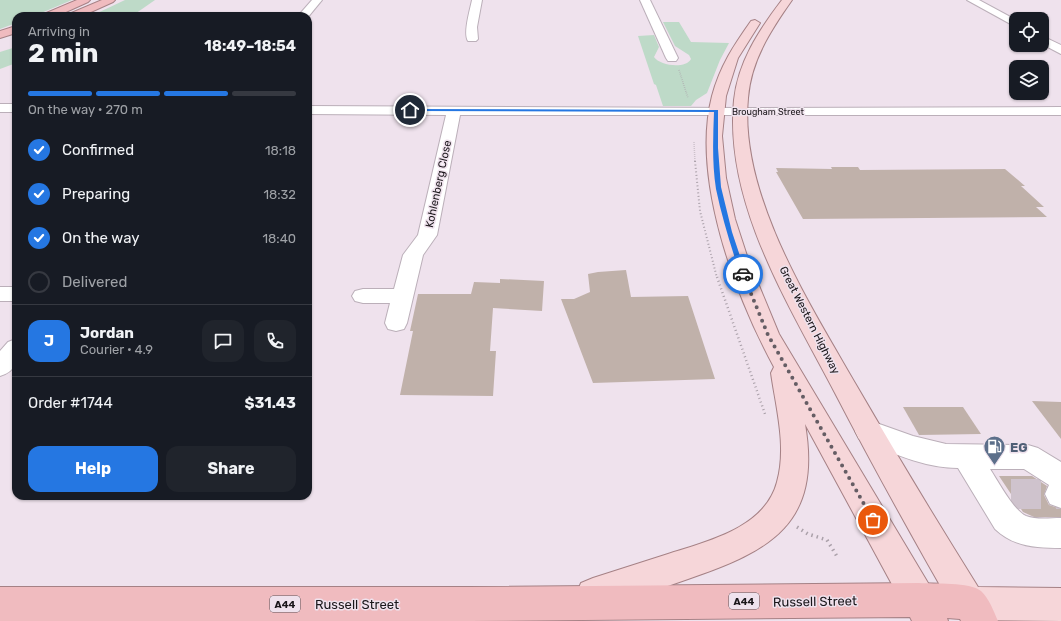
<!DOCTYPE html>
<meta charset="utf-8">
<style>
:root{--surface:#171b24;--page:#20242c;--text:#f1f3f6;--muted:#9ea1a6;--line:#363941;--accent:#2577e2}
body{margin:0;font-family:Rubik,sans-serif;background:var(--page);color:var(--text);height:100vh;display:flex;flex-direction:column;font-size:15px;white-space:nowrap}
*{box-sizing:border-box;margin:0}
p{font-size:13px;color:var(--muted)}
.icon{flex:none;width:22px;height:22px;fill:none;stroke:currentColor;stroke-width:2;stroke-linecap:round;stroke-linejoin:round}
.map{position:relative;flex:1;overflow:hidden}
.panel{position:absolute;left:12px;top:12px;width:300px;height:488px;display:flex;flex-direction:column;background:var(--surface);border-radius:12px;box-shadow:0 1px 3px #0004}
.panel>*{flex:none}
.buttons{position:absolute;left:1009px;top:12px;display:grid;gap:8px}
.buttons a{display:grid;place-items:center;width:40px;height:40px;border-radius:8px;background:var(--surface);box-shadow:0 1px 3px #0004;font-size:20px}
.pin{position:absolute;display:grid;place-items:center;width:34px;height:34px;color:#fff;margin:-17px;border:2px solid #fff;border-radius:50%;box-shadow:0 1px 4px #0007}
.courier{position:absolute;display:grid;place-items:center;width:40px;height:40px;margin:-20px;border:3px solid #2577e2;border-radius:50%;background:#fff;color:#222;box-shadow:0 1px 5px #0007}
.overview em{font-style:normal;font-weight:700}
.overview div{display:flex;flex-direction:column-reverse}
.overview{display:flex;align-items:center;justify-content:space-between;height:68px;padding:0 16px}
h1{font-size:26px;font-weight:700;line-height:30px}
.bar{display:grid;grid-template-columns:repeat(4,1fr);gap:6px 4px;align-content:center;height:48px;padding:0 16px}
.bar i{height:5px;border-radius:3px;background:var(--line)}
.bar .selected{background:var(--accent)}
.bar p{grid-column:span 4}
.line{display:flex;align-items:center;gap:10px;padding:0 16px;border-top:1px solid var(--line)}
.line div{flex:1}
.round{display:grid;place-items:center;flex:none;width:42px;height:42px;border-radius:12px;background:var(--page)}
ol{padding:0 16px;list-style:none}
li{display:flex;align-items:center;gap:12px;height:44px}
li p{margin-inline-start:auto}
li .icon{padding:4px;border-radius:50%;background:var(--accent);color:#fff;stroke-width:4}
li:last-child{color:var(--muted)}
li i{width:22px;height:22px;border:2px solid var(--line);border-radius:50%}
.button{display:flex;gap:8px;margin-top:auto;padding:8px 16px}
.button a{flex:1;height:46px;border-radius:12px;background:var(--accent);color:#fff;font-size:16px;font-weight:700;line-height:46px;text-align:center}
.button a+a{background:var(--page);color:var(--text)}
.map>svg:first-child{display:block}
.green{fill:#bedac8}
.building{fill:#c0b1aa}
.lines{fill:none;stroke-linecap:round;stroke-linejoin:round}
.minor-tunnel{stroke:#cfc3cd;stroke-width:30;stroke-dasharray:30 15;stroke-linecap:butt}
.minor-casing{stroke:#bbafb9;stroke-width:2}
.major-casing{stroke:#a58185;stroke-width:2}
.highway-casing{stroke:#a58185;stroke-width:2}
.path-far3{stroke:#aba1aa;stroke-width:1.5;stroke-dasharray:0.5 1.5;stroke-linecap:butt}
.path-far2{stroke:#aba1aa;stroke-width:2;stroke-dasharray:1 2.5;stroke-linecap:butt}
.path-far1{stroke:#aba1aa;stroke-width:2.5;stroke-dasharray:1 3;stroke-linecap:butt}
.path{stroke:#aba1aa;stroke-width:3.5;stroke-dasharray:1.5 4;stroke-linecap:butt}
.minor{fill:#fff;fill-rule:evenodd}
.major{fill:#f6d6d9;fill-rule:evenodd}
.highway{fill:#f0bbbf;fill-rule:evenodd}
.route{fill:#2577e2}
.done{stroke:#655d64;stroke-width:4;stroke-dasharray:0 7.2}
.labels{text-anchor:middle;stroke-width:3;stroke-linejoin:round;paint-order:stroke}
.far-street-label{font-size:9px;fill:#1a161a;stroke:#efe2ed}
.shield{fill:#efe2ed;stroke:#5a5359;stroke-width:1}
.shield-label{font-size:10px;font-weight:bold;fill:#1a161a}
.street-label{font-size:11px;fill:#1a161a;stroke:#efe2ed}
.near-service-label{font-size:13px;font-weight:bold;fill:#4e5e75;stroke:#efe2ed;text-anchor:start}
.near-street-label{font-size:13px;fill:#1a161a;stroke:#efe2ed}
</style>
<div class="map">
<svg width="1061" height="621" viewBox="0 0 1061 621">
<rect width="100%" height="100%" fill="#efe2ed"/>
<g class="green">
<polygon points="0,0 72,0 34,16 16,16 16,23 0,29"/>
<polygon points="125,0 155,0 132,16 91,16"/>
<path d="M663,22H679L691,42L729,43L720,60L707,93L696,100L691,106H663L656,85L654,84L638,36L654,35L659,47L654,57C660,66 686,69 691,59L689,55L675,46Z"/>
<polygon points="16,47 16,63 0,69 0,52"/>
</g>
<g class="building">
<polygon points="831,167 858,167 860,170 1005,169 1025,186 1021,186 1044,207 1036,207 1047,217 803,219 776,172 778,172 776,168 832,169"/>
<polygon points="626,270 631,297 688,296 715,379 593,383 561,299 574,299 590,292 588,274 598,272"/>
<polygon points="500,279 544,281 542,311 493,308 490,351 496,351 493,396 400,395 413,331 410,331 418,294 471,294 474,282 500,283"/>
<polygon points="1032,401 1061,402 1061,439"/>
<polygon points="903,407 963,407 981,434 919,435"/>
<polygon points="999,476 1032,476 1047,486 1044,495 1049,505 1061,509 1061,517 1034,517 1023,512"/>
</g>
<g class="lines">
<polyline class="minor-tunnel" points="1011,494 1060,494"/>
<defs>
<g id="minor">
<polygon points="312,0 322,0 308,17 298,16"/>
<path d="M472,0H482L477,27L478,39L476,41H468C463,33 470,10 472,0Z"/>
<polygon points="640,0 650,0 678,58 676,61 668,61 666,58"/>
<polygon points="967,0 979,0 1016,20 1016,27"/>
<polygon points="1042,36 1061,45 1061,54 1042,44"/>
<rect x="0" y="104" width="16" height="8"/>
<polygon points="308,106 740,108 1061,107 1061,115 460,115 437,235 423,255 407,323 404,329 396,331 388,329 385,323 390,303 363,303 355,301 352,296 355,291 363,289 394,289 403,255 418,235 446,115 308,114"/>
<rect x="0" y="287" width="16" height="14"/>
<path d="M16,339C16,357 20,370 0,376V351L8,342Z"/>
<path d="M868,420L913,436L946,444L1028,445L1038,448L1061,462V508L1050,504L1045,494L1049,485L1024,469H990C998,481 1013,510 1026,516C1036,520 1050,518 1061,518V548C1036,548 1014,547 995,529L958,468C924,468 890,452 859,439L855,431L859,423Z"/>
</g>
<g id="major">
<path d="M782,0H792C771,30 751,60 748,98C739,194 809,303 855,383C895,452 936,520 978,587L1061,588V621L969,620L957,615C915,542 874,468 835,393C789,305 724,203 734,100C738,62 759,30 782,0Z"/>
<path d="M755,20L760,23L738,58L726,96L722,136L726,178L735,219L748,259L779,334L931,588L936,600L931,612L919,617L907,612L805,424C822,523 771,551 688,579C656,590 625,601 593,612L581,607L576,595L581,583L593,578C618,570 643,562 668,554C708,541 765,528 777,482C787,447 776,408 771,373L774,367C735,295 691,178 712,96C720,66 734,45 751,21Z"/>
</g>
<g id="highway">
<polygon points="77,0 90,0 88,2 57,16 43,16 44,14"/>
<polygon points="102,0 115,0 113,2 82,16 68,16 69,14"/>
<polygon points="16,26 16,33 0,38 0,31"/>
<path d="M919,583C934,584 970,582 981,591C989,598 994,612 998,621H961L960,619L947,618L948,621H912L910,617L469,621H0V587H469Z"/>
</g>
</defs>
<use href="#minor" class="minor-casing"/>
<use href="#major" class="major-casing"/>
<use href="#highway" class="highway-casing"/>
<g class="path-far3">
<polyline points="679,70 688,98"/>
<polyline points="694,142 695,162"/>
</g>
<polyline class="path-far2" points="695,161 700,211 717,278"/>
<polyline class="path-far1" points="717,277 765,414"/>
<polyline class="path" points="797,527 808,534 827,540 838,558"/>
<use href="#minor" class="minor"/>
<use href="#major" class="major"/>
<use href="#highway" class="highway"/>
</g>
<path class="route" d="M410,109L718,110V148L721,187L732,232L746,274L743,276L740,274C731,246 722,218 716,189C712,164 713,138 714,112L409,111Z"/>
<g class="lines">
<polyline class="done" points="743,274 768,335 873,520"/>
</g>
<defs>
<symbol id="fuel-pin" viewBox="-11 -11 22 30"><path d="M0 17L-7.5 6A9.5 9.5 0 1 1 7.5 6Z" fill="#5c6f8a" stroke="#efe2ed"/><path d="M-5.5-6h7V0h2V4h1.3V-2.5L3-4.5l.8-.8L6-3V5H2.5V1h-1V6h-7ZM-4.2-4.7v3.2H.2V-4.7Z" fill="#fff"/></symbol>
</defs>
<g fill-rule="evenodd">
<use href="#fuel-pin" x="982" y="434" width="25" height="34"/>
</g>
<g class="labels">
<g class="far-street-label">
<text x="768" y="115">Brougham Street</text>
</g>
<g class="shield">
<rect x="729" y="593" width="30" height="16" rx="3"/>
<rect x="270" y="596" width="30" height="16" rx="3"/>
</g>
<g class="shield-label">
<text x="744" y="605">A44</text>
<text x="285" y="608">A44</text>
</g>
<g class="street-label">
<text transform="translate(438 184) rotate(-78)" y="4">Kohlenberg Close</text>
<text transform="translate(810 320) rotate(63)" y="4">Great Western Highway</text>
</g>
<g class="near-service-label">
<text x="1010" y="452">EG</text>
</g>
<g class="near-street-label">
<text transform="translate(815 601) rotate(-1)" y="5">Russell Street</text>
<text x="357" y="609">Russell Street</text>
</g>
</g>
</svg>
<div class="buttons">
<a><svg class="icon" aria-label="locate" viewBox="0 0 24 24"><circle cx="12" cy="12" r="6"/><path d="M12 2v4M12 18v4M2 12h4M18 12h4"/></svg></a>
<a><svg class="icon" aria-label="layers" viewBox="0 0 24 24"><path d="M12 4l9 5-9 5-9-5zM3 14l9 5 9-5"/></svg></a>
</div>
<div class="pin" style="left:873px;top:520px;background:#ea580c"><svg class="icon" aria-label="bag" viewBox="0 0 24 24"><path d="M5 8h14l-1 12H6zM9 8a3 3 0 0 1 6 0"/></svg></div>
<div class="pin" style="left:410px;top:110px;background:#1f2937"><svg class="icon" aria-label="home" viewBox="0 0 24 24"><path d="M3 11l9-7 9 7M6 9v11h12V9"/></svg></div>
<div class="courier" style="left:743px;top:274px"><svg class="icon" aria-label="car" viewBox="0 0 24 24"><path d="M5 17H2v-5l4-1 3-4h7l3 4 3 1v5h-3M9 17h6M6 11h13"/><circle cx="7" cy="17" r="2"/><circle cx="17" cy="17" r="2"/></svg></div>
<section class="panel">
<div class="overview"><div><h1>2 min</h1><p>Arriving in</p></div><em>18:49–18:54</em></div>
<div class="bar"><i class="selected"></i><i class="selected"></i><i class="selected"></i><i></i><p>On the way · 270 m</p></div>
<ol>
<li><svg class="icon" aria-label="check" viewBox="0 0 24 24"><path d="M5 12l5 5 9-10"/></svg>Confirmed<p>18:18</p></li>
<li><svg class="icon" aria-label="check" viewBox="0 0 24 24"><path d="M5 12l5 5 9-10"/></svg>Preparing<p>18:32</p></li>
<li><svg class="icon" aria-label="check" viewBox="0 0 24 24"><path d="M5 12l5 5 9-10"/></svg>On the way<p>18:40</p></li>
<li><i></i>Delivered</li>
</ol>
<div class="line" style="height:72px"><b class="round" style="background:var(--accent);color:#fff">J</b><div><b>Jordan</b><p>Courier · 4.9</p></div><a class="round"><svg class="icon" aria-label="chat" viewBox="0 0 24 24"><path d="M4 5h16v11H9l-5 4z"/></svg></a><a class="round"><svg class="icon" aria-label="phone" viewBox="0 0 24 24"><path d="M5 4h4l2 5-3 2q2 4 5 5l2-3 5 2v4C11 20 4 13 5 4z"/></svg></a></div>
<div class="line" style="height:52px"><div>Order #1744</div><b>$31.43</b></div>
<div class="button"><a>Help</a><a>Share</a></div>
</section>
</div>
